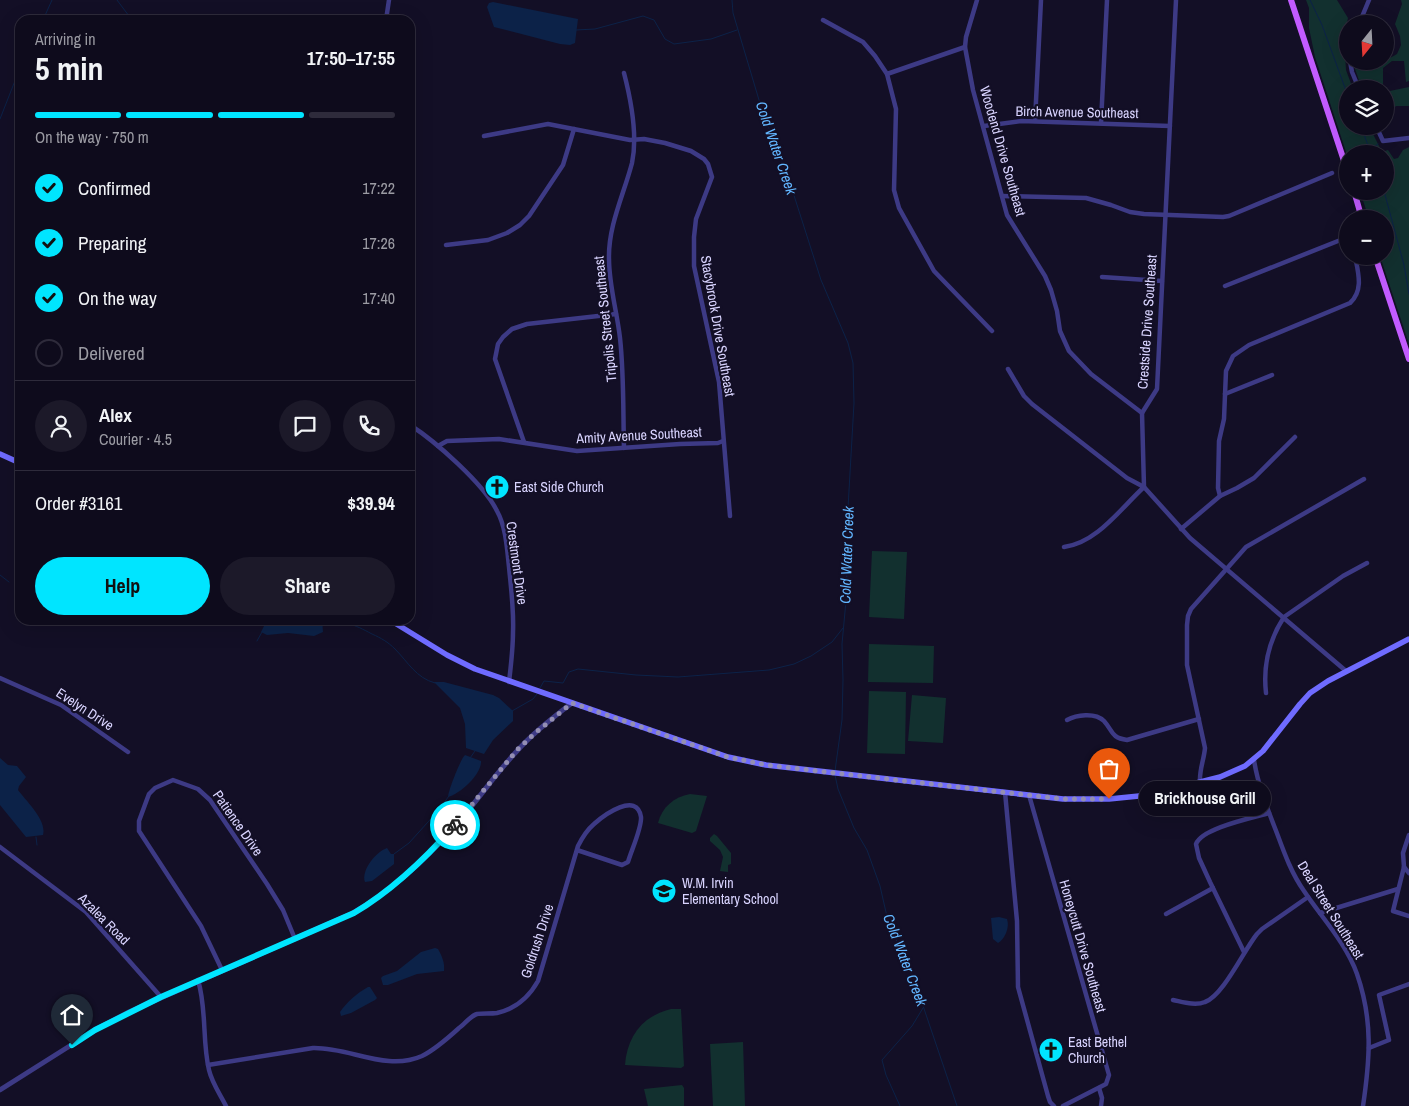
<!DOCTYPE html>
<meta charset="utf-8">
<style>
:root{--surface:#0e0b1c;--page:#1c1929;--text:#f1f3f6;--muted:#9b9ba3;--line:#2e2b3b;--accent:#00e5ff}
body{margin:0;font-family:"Archivo Narrow",sans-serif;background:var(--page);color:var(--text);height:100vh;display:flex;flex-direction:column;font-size:19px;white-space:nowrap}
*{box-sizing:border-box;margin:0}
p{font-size:16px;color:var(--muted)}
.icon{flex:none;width:28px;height:28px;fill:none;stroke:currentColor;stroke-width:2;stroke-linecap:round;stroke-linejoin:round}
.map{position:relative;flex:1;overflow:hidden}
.drawer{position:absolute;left:15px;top:15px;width:400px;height:610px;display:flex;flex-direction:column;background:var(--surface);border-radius:15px;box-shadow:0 5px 20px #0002,0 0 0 1px var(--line)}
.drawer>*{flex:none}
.needle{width:32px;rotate:198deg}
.buttons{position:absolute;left:1339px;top:15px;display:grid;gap:10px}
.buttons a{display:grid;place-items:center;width:55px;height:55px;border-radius:50%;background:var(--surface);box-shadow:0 5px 20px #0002,0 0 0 1px var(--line);font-size:25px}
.pin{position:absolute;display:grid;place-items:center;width:42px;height:42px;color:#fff;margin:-51px -21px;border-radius:50% 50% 50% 0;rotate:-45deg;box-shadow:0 0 5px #0007}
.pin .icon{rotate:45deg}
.courier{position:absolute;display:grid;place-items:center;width:50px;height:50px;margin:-25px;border:4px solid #00e5ff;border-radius:50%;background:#fff;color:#222;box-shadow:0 1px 6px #0007}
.bubble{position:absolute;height:35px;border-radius:18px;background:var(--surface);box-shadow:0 5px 20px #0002,0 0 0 1px var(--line);font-size:16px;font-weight:700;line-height:35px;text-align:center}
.head em{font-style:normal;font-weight:700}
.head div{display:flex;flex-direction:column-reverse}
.head{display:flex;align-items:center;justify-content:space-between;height:85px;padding:0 20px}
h1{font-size:32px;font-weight:700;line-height:38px}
.bar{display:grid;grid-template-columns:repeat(4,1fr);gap:8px 5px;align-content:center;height:60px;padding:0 20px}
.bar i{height:6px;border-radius:4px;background:var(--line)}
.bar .selected{background:var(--accent)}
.bar p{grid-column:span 4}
.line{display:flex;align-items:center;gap:12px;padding:0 20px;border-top:1px solid var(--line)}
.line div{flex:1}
.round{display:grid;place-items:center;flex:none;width:52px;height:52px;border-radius:26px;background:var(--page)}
ol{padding:0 20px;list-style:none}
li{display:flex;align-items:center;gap:15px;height:55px}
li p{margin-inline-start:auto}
li .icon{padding:5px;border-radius:50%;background:var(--accent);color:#111;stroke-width:4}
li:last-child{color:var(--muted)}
li i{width:28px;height:28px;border:2px solid var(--line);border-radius:50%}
.primary-button{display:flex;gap:10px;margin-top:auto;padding:10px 20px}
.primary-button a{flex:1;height:58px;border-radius:30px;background:var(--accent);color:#111;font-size:20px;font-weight:700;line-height:58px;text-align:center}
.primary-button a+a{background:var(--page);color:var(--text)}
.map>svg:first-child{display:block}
.green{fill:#12302f}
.water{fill:#0c2248}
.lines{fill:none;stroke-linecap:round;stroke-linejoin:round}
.stream{stroke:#0c2248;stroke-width:1}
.minor{stroke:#3d3a85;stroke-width:4.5}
.tertiary{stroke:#3d3a85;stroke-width:5}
.secondary{stroke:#6f6bff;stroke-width:5.5}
.primary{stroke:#c25bff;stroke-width:6}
.done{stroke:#948fb3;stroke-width:5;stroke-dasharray:0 9}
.route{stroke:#00e5ff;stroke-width:6}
.labels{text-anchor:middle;stroke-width:4.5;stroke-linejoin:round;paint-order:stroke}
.street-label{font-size:14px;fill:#d9d4ff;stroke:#130f26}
.poi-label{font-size:14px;fill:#d9d4ff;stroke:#130f26;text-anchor:start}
.water-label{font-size:15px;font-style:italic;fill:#62b6ff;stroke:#130f26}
</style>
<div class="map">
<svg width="1409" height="1106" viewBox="0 0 1409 1106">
<rect width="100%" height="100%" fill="#130f26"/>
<g class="green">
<polygon points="1306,0 1337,0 1348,18 1344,36 1346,70 1353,89 1348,89 1348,126 1369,126 1382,152 1388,150 1394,159 1398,158 1403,150 1409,147 1409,344 1380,256 1385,256 1385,219 1369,219 1360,191 1385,191 1385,154 1348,154 1347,155 1315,57 1309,28 1309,8"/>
<path d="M1401,0H1409V81L1406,82L1404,61H1392L1383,68V85L1362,89L1354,66V61C1372,61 1382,64 1397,54L1401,45L1400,36L1395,24L1402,4Z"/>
<polygon points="1409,87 1409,106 1396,106 1391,111 1385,112 1385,92"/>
<polygon points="872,551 907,552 904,619 869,617"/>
<polygon points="869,644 934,646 933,683 868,682"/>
<polygon points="869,691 906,692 905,754 867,753"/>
<polygon points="912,695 946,698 943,743 908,741"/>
<path d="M690,794L707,796L696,831L692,833L658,823C662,807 674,797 690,794Z"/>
<polygon points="714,834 717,836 731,853 731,864 728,865 728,872 720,871 723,857 720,850 710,841 710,838"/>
<path d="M671,1009H681L684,1066L681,1068L625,1065C627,1037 642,1016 671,1009Z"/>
<polygon points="743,1042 745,1106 713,1106 710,1044"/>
<polygon points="682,1085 684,1088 684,1106 648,1106 644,1089"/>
</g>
<g class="water">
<polygon points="493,2 578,19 575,43 570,45 560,44 494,27 487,7 489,3"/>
<polygon points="267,620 322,620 323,632 314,636 288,633 267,635 261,632"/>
<polygon points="434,682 444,682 493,695 499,698 513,711 513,721 493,740 484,754 466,748 465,724 460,708"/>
<path d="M465,755L481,761C482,774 460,794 448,797C448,791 461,758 465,755Z"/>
<path d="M0,758L8,765L17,766L26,777L19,786L18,790C26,801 47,820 43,835L26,837L0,805Z"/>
<path d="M387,848L391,854H394V864L372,881L365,882C361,870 376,852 387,848Z"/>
<path d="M999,917L1007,919C1010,927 1005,939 998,943L993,939L991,918Z"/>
<path d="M435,948L438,949C442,956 445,963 444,971L417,974L388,985H383L381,978L383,976L397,971L421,952Z"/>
<path d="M368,987H370L377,998L375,1000L351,1013L341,1016L340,1012C347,1002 357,993 368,987Z"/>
</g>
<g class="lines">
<g class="stream">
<polyline points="117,0 132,20"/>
<polyline points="732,0 733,13 762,110 791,186 821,280 848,343 853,363 854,403 846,543 847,590 842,644 843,680 842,720 835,771"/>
<polyline points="1310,0 1322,25 1348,96"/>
<polyline points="43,20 52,0"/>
<polyline points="576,30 595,29 643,16 654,20 665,39 674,44 711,39 737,30"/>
<polyline points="0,119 20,68"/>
<polyline points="1361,126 1371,154"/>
<polyline points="1371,149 1378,144"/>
<polyline points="1384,191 1404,265 1409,294"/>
<polyline points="0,575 9,582"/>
<path d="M322,626C342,618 355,625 372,634C381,638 388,642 395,649C408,662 416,678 435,683"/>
<polyline points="257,641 262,632"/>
<polyline points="540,688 544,681 563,683 569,672 578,669 636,675 678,677 769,670 794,664 811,656 832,642 843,628"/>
<polyline points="512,711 533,699 537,694"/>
<polyline points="470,758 475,751"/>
<polyline points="835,775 838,789 854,828 867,850 880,886 888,921 917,988 957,1106"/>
<polyline points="36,837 37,845"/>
<polyline points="394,854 409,843 437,812 449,796"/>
<polyline points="900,1106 886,1075 882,1060 912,1026 923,1008"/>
</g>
<g class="minor">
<polyline points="977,0 966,37 965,47 973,90 1007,215 1045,276 1051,290 1057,311 1060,331 1069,351 1091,374 1142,413"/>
<polyline points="1176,0 1157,389 1142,413 1144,487 1190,538 1346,671"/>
<polyline points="386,20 389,0"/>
<polyline points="823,20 863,42 875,56 887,74 896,109 894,190 899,208 934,271 992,331"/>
<polyline points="1359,24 1369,0"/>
<polyline points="1350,61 1352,72 1359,89"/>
<polyline points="887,74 965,47"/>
<polyline points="1035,121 1041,0"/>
<polyline points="1101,123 1107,0"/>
<polyline points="984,126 1021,121 1170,126"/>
<polyline points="1376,126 1383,141 1409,138"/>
<polyline points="484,136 548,124 630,140 644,139 665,143 691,151 704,159 708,164 712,177 696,219 694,237 694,266 719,382 730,516"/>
<polyline points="1002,196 1086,198 1111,205 1130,212 1144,214 1223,217 1229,216 1332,173"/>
<polyline points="446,245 488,240 507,233 520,225 529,216 563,165 574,129"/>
<polyline points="1102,277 1162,281"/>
<polyline points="1225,286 1348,237"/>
<path d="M1008,369L1024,396L1032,404L1127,478L1144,487C1121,508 1097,543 1064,547"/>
<polyline points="1225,394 1272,375"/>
<path d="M410,425C435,441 484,484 497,511C506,527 507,549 509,567C511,588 514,610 513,632C513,649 511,665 509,682"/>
<polyline points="524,442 495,359 498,344 503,337 512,329 527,324 616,314"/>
<polyline points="438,446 447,441 499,439 577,451 680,444 718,443 723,441"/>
<path d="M624,448C623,411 624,374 620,338C617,312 609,285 609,259C608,226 624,194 632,163C638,135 631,100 624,73"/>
<path d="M1220,496L1218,488L1219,441L1224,419L1226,371L1233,356L1249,345L1350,303C1364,290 1358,272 1355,256"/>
<polyline points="1181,529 1220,496 1237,488 1254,478 1295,437"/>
<polyline points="0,678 61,705 128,752"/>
<path d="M1266,693C1263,666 1269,640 1284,617L1343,576L1367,563"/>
<path d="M1067,720C1076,715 1095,712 1104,721C1113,731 1111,738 1127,740L1199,719"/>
<path d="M1254,760C1258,786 1268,810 1278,836C1285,855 1292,874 1304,891C1322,918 1346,943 1357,974C1373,1020 1370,1059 1363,1106"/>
<path d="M1200,783C1199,770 1204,760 1205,748L1187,665V625L1188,616L1191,609L1246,547L1364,479"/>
<polyline points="1005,792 1017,921 1018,987 1048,1096 1050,1102 1054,1106"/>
<polyline points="1029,795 1109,1075 1106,1084 1063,1106"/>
<polyline points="1409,835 1403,853 1404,867 1393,911 1409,916"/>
<polyline points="0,847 86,912 161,997"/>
<polyline points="1404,867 1409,873"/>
<polyline points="1320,913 1398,889"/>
<polyline points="1166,914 1213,888"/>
<path d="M1244,952L1210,882L1199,858L1196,844C1202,828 1252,818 1269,813"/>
<polyline points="222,970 201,926 139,831 139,821 146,802 149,794 155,788 173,780 198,789 210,800 267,884 283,910 295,939"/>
<path d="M198,980C207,1010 202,1041 209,1070C212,1083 220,1094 226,1106"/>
<path d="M1173,1000C1183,1002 1195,1006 1205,1002C1223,996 1244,950 1257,934L1262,929L1308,897"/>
<polyline points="1369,1048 1389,1040 1379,995 1409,984"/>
<path d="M208,1065L313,1048C350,1047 386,1072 422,1056C436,1049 448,1038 459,1028C465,1024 470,1016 477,1014C483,1013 490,1014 497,1013C515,1009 529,997 538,981L578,846C582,838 587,830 594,824C604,815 637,791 641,817C642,828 631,851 628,862L622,865L577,850"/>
<polyline points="1099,1088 1102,1098 1101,1106"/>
</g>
<path class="tertiary" d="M0,1090L95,1030L129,1012L351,914C396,889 433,853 466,813C483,793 498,771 517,751C533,733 552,718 572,703"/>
<g class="secondary">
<polyline points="0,454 20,463"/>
<polyline points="390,620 447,655 475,669 728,757 766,765 1063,799 1109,799 1149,795 1220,777 1245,766 1263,751 1300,704 1310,693 1328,681 1409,639"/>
</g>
<g class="primary">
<polyline points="1291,0 1348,173"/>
<polyline points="1354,191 1362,219"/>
<polyline points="1375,256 1409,359"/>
</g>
</g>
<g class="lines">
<polyline class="done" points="455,825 517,750 534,734 572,703 728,757 766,765 1062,799 1109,799"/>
<path class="route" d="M72,1045L95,1030L161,997L354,913C393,890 425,859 455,825"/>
</g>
<defs>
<symbol id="church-disc" viewBox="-11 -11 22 22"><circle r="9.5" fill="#00e5ff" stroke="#130f26"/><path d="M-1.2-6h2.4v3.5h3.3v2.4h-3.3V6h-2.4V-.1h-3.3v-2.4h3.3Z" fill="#111"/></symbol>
<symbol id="school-disc" viewBox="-11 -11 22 22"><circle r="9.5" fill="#00e5ff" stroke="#130f26"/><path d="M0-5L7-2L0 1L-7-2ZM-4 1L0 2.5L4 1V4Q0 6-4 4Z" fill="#111"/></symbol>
</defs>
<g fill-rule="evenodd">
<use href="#church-disc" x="483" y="473" width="28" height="28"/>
<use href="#school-disc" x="650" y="877" width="28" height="28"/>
<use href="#church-disc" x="1037" y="1036" width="28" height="28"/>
</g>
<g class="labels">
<g class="street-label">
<text transform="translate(1077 112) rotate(1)" y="5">Birch Avenue Southeast</text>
<text transform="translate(1003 151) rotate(74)" y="5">Woodend Drive Southeast</text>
<text transform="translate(605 319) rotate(-96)" y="5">Tripolis Street Southeast</text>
<text transform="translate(1147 322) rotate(-86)" y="5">Crestside Drive Southeast</text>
<text transform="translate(718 326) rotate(80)" y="5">Stacybrook Drive Southeast</text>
<text transform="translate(639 435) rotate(-3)" y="5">Amity Avenue Southeast</text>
<text transform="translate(517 563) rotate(82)" y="5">Crestmont Drive</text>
<text transform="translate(85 709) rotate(33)" y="5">Evelyn Drive</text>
<text transform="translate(238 823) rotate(55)" y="5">Patience Drive</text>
<text transform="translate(1331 910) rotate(58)" y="5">Deal Street Southeast</text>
<text transform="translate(104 919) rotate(45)" y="5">Azalea Road</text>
<text transform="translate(537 941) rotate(-72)" y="5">Goldrush Drive</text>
<text transform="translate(1083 946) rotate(74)" y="5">Honeycutt Drive Southeast</text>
</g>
<g class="poi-label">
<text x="514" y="492">East Side Church</text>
<text x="682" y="888">W.M. Irvin<tspan x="682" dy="16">Elementary School</tspan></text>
<text x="1068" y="1047">East Bethel<tspan x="1068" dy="16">Church</tspan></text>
</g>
<g class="water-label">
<text transform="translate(776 148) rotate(71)" y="5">Cold Water Creek</text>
<text transform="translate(847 555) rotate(-88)" y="5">Cold Water Creek</text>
<text transform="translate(905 960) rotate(69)" y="5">Cold Water Creek</text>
</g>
</g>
</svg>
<div class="buttons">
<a><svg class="needle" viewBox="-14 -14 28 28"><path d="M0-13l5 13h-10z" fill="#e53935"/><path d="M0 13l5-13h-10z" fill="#9b9ba3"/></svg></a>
<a><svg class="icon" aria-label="layers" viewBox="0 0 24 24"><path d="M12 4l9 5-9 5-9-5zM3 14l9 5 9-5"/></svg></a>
<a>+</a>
<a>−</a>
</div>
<div class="pin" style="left:1109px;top:799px;background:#ea580c"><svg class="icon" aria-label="bag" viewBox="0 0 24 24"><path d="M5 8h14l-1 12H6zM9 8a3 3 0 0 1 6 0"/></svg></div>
<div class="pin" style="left:72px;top:1045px;background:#1f2937"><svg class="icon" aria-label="home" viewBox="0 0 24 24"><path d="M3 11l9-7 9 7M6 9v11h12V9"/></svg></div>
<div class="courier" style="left:455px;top:825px"><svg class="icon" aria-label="bike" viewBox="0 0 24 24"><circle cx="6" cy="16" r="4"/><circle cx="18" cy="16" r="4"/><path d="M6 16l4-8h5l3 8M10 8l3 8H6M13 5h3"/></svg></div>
<div class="bubble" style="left:1139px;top:781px;width:132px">Brickhouse Grill</div>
<section class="drawer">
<div class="head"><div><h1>5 min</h1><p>Arriving in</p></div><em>17:50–17:55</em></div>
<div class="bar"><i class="selected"></i><i class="selected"></i><i class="selected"></i><i></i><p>On the way · 750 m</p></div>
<ol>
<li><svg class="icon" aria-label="check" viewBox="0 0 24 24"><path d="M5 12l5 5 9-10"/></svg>Confirmed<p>17:22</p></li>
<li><svg class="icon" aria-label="check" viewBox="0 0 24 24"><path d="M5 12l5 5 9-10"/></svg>Preparing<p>17:26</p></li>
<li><svg class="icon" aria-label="check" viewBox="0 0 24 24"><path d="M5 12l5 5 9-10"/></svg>On the way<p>17:40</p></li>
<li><i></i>Delivered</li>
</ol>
<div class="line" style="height:90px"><a class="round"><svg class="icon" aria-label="person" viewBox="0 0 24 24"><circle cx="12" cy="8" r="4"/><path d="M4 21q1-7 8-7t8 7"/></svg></a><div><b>Alex</b><p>Courier · 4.5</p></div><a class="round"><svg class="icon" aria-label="chat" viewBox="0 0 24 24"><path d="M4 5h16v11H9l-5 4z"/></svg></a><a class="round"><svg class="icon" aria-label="phone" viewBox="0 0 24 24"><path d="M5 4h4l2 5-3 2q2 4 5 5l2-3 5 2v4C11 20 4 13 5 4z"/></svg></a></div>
<div class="line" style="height:65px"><div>Order #3161</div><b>$39.94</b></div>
<div class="primary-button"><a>Help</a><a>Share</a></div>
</section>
</div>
